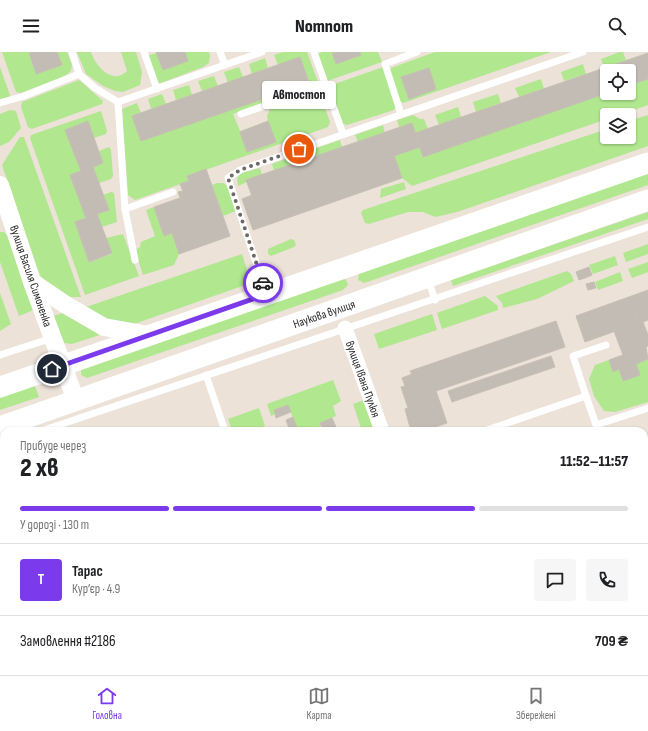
<!DOCTYPE html>
<html lang="uk">
<meta charset="utf-8">
<style>
:root{--surface:#fff;--page:#f6f6f6;--text:#202124;--muted:#757577;--line:#e0e0e0;--accent:#7c3aed}
body{margin:0;font-family:"Sofia Sans Condensed",sans-serif;background:var(--page);color:var(--text);height:100vh;display:flex;flex-direction:column;font-size:15px;white-space:nowrap}
*{box-sizing:border-box;margin:0}
p{font-size:13px;color:var(--muted)}
.icon{flex:none;width:22px;height:22px;fill:none;stroke:currentColor;stroke-width:2;stroke-linecap:round;stroke-linejoin:round}
.map{position:relative;flex:1;overflow:hidden}
.drawer{position:absolute;left:0px;top:375px;width:648px;height:248px;display:flex;flex-direction:column;background:var(--surface);border-radius:12px 12px 0 0;box-shadow:0 1px 3px #0004}
.drawer>*{flex:none}
.buttons{position:absolute;left:600px;top:12px;display:grid;gap:8px}
.buttons a{display:grid;place-items:center;width:36px;height:36px;border-radius:4px;background:var(--surface);box-shadow:0 1px 3px #0004;font-size:20px}
.pin{position:absolute;display:grid;place-items:center;width:34px;height:34px;color:#fff;margin:-17px;border:2px solid #fff;border-radius:50%;box-shadow:0 1px 4px #0007}
.courier{position:absolute;display:grid;place-items:center;width:40px;height:40px;margin:-20px;border:3px solid #7c3aed;border-radius:50%;background:#fff;color:#222;box-shadow:0 1px 5px #0007}
.bubble{position:absolute;height:28px;border-radius:4px;background:var(--surface);box-shadow:0 1px 3px #0004;font-size:13px;font-weight:800;line-height:28px;text-align:center}
.headline em{font-style:normal;font-weight:800}
.headline div{display:flex;flex-direction:column-reverse}
.headline{display:flex;align-items:center;justify-content:space-between;height:68px;padding:0 20px}
h1{font-size:26px;font-weight:800;line-height:30px}
.bar{display:grid;grid-template-columns:repeat(4,1fr);gap:6px 4px;align-content:center;height:48px;padding:0 20px}
.bar i{height:5px;border-radius:3px;background:var(--line)}
.bar .selected{background:var(--accent)}
.bar p{grid-column:span 4}
.line{display:flex;align-items:center;gap:10px;padding:0 20px;border-top:1px solid var(--line)}
.line div{flex:1}
.round{display:grid;place-items:center;flex:none;width:42px;height:42px;border-radius:4px;background:var(--page)}
header{display:flex;justify-content:space-between;align-items:center;height:52px;padding:0 20px;background:var(--surface);font-size:18px;font-weight:800}
.tab-bar{display:flex;justify-content:space-around;align-items:center;height:56px;border-top:1px solid var(--line);background:var(--surface);font-size:11px;color:var(--muted)}
.tab-bar a{display:grid;justify-items:center;gap:2px}
.tab-bar .selected{color:var(--accent)}
.map>svg:first-child{display:block}
.education{fill:#efe0c5}
.green{fill:#b0e78f}
.building{fill:#c3bcb5;stroke:#c7bfb2}
.lines{fill:none;stroke-linecap:round;stroke-linejoin:round}
.service{stroke:#fff;stroke-width:7}
.minor{stroke:#fff;stroke-width:15}
.tertiary{stroke:#fff;stroke-width:18}
.secondary{stroke:#fff;stroke-width:21}
.done{stroke:#6d6966;stroke-width:4;stroke-dasharray:0 7.2}
.route{stroke:#7c3aed;stroke-width:5}
.labels{text-anchor:middle;stroke-width:3;stroke-linejoin:round;paint-order:stroke}
.street-label{font-size:12px;fill:#282828;stroke:#fff}
</style>
<header><svg class="icon" aria-label="menu" viewBox="0 0 24 24"><path d="M4 6h16M4 12h16M4 18h16"/></svg>Nomnom<svg class="icon" aria-label="search" viewBox="0 0 24 24"><circle cx="10" cy="10" r="6"/><path d="M15 15l6 6"/></svg></header>
<div class="map">
<svg width="648" height="623" viewBox="0 0 648 623">
<rect width="100%" height="100%" fill="#ece2d8"/>
<polygon class="education" points="47,619 204,619 205,623 43,623"/>
<g class="green">
<polygon points="2,0 29,0 36,22 62,13 57,0 67,0 72,13 71,19 65,24 21,41 16,40"/>
<path d="M77,0H91C95,13 112,34 127,19L121,0H136L142,20L140,33L123,40L115,39L103,34L86,22Z"/>
<polygon points="185,0 209,0 210,4 209,11 203,15 161,31 157,31 146,4 157,1 163,18 188,9"/>
<polygon points="283,0 307,0 318,30 233,62 240,79 268,69 267,64 270,57 315,41 321,44 330,70 328,75 188,124 189,129 135,148 128,143 122,57 137,51 141,61 132,64 278,13 274,3"/>
<polygon points="322,0 332,0 336,12 361,3 360,0 378,0 382,10 327,29 318,2"/>
<polygon points="435,0 551,0 403,51 400,49 390,18 391,16"/>
<polygon points="620,0 623,0 626,8 604,16 601,7"/>
<polygon points="265,6 268,16 252,22 249,12"/>
<polygon points="583,12 586,22 564,29 561,20"/>
<polygon points="0,15 10,43 7,48 0,49"/>
<polygon points="239,15 243,25 228,31 224,20"/>
<polygon points="383,15 396,53 394,58 347,73 341,71 329,34"/>
<polygon points="214,24 218,34 202,39 198,29"/>
<polygon points="541,27 544,37 519,45 515,36"/>
<polygon points="648,27 648,53 620,63 607,63 607,67 412,134 402,126 394,103 607,41 629,41 629,33"/>
<polygon points="79,28 103,49 102,52 32,77 28,75 21,55 22,50"/>
<polygon points="189,33 192,43 176,48 173,38"/>
<polygon points="162,42 166,52 151,57 148,47"/>
<polygon points="498,42 501,51 476,60 473,50"/>
<polygon points="458,55 461,65 439,73 435,63"/>
<polygon points="10,58 16,59 21,76 9,90 0,94 0,62"/>
<polygon points="101,59 107,79 106,82 94,86 88,69 66,78 81,119 86,166 75,170 89,210 112,202 106,186 123,182 139,224 85,243 30,86 31,83"/>
<polygon points="413,63 420,67 424,67 428,77 415,81 399,75 397,68"/>
<polygon points="648,63 648,94 457,160 435,165 423,160 408,160 369,172 365,171 361,161 363,158 607,77 607,85 629,85 629,69"/>
<polygon points="383,73 385,81 358,90 355,83"/>
<polygon points="20,85 24,85 81,245 64,245 43,230 38,218 2,113"/>
<polygon points="340,88 342,95 316,104 314,97"/>
<polygon points="109,95 111,98 113,124 111,127 99,131 93,115 103,111 99,99"/>
<polygon points="299,102 302,109 274,119 272,112"/>
<polygon points="260,116 262,123 238,134 237,126 241,121"/>
<polygon points="648,121 648,133 364,231 358,228 359,221"/>
<polygon points="404,130 406,137 380,146 381,137"/>
<polygon points="217,131 223,131 228,134 236,159 223,164 212,133"/>
<polygon points="111,140 114,141 117,170 102,175 97,162 109,158 103,143"/>
<polygon points="154,155 164,184 172,181 179,202 174,213 143,223 135,198 140,195 141,190 155,184 146,158"/>
<polygon points="648,160 648,167 453,234 451,228"/>
<polygon points="0,180 4,180 9,185 36,257 19,264 0,210"/>
<polygon points="291,187 294,188 296,193 294,195 271,204 268,202 268,197"/>
<polygon points="648,192 648,202 626,210 623,201"/>
<polygon points="242,202 251,231 134,272 104,269 83,256"/>
<polygon points="615,204 618,213 593,222 589,213"/>
<polygon points="648,210 648,220 632,226 628,217"/>
<polygon points="567,219 571,222 574,229 537,247 503,256 502,251 496,244"/>
<polygon points="620,220 623,229 598,238 595,230"/>
<polygon points="343,226 346,228 348,233 343,238 87,326 81,323 81,317"/>
<polygon points="0,241 11,272 0,279"/>
<polygon points="485,244 498,254 498,258 442,277 437,261"/>
<polygon points="66,260 109,280 72,292 64,291 53,264"/>
<polygon points="432,262 437,278 379,297 374,282"/>
<polygon points="648,307 648,350 615,360 604,359 594,344 589,327 595,313 609,308 613,319 619,317 623,329 636,312"/>
<polygon points="333,328 341,349 333,354 336,364 320,371 321,374 308,379 298,379 288,353 274,358 275,362 271,364 267,352"/>
<polygon points="34,332 39,345 0,358 0,344"/>
<polygon points="364,348 375,379 362,379 353,352"/>
<polygon points="259,356 265,374 251,379 232,379 228,367"/>
<polygon points="0,503 4,515 4,580 0,573"/>
<polygon points="648,549 648,616 644,617 644,550"/>
<polygon points="18,619 57,619 59,623 18,623"/>
<polygon points="222,619 310,619 303,623 224,623"/>
<polygon points="482,619 537,619 539,623 483,623"/>
<polygon points="568,619 631,619 630,621 625,623 556,623"/>
</g>
<g class="building">
<polygon points="29,0 57,0 62,13 36,22"/>
<polygon points="156,0 185,0 188,9 163,18"/>
<polygon points="332,0 360,0 361,3 336,12"/>
<polygon points="648,1 648,27 629,33 629,19 607,19 607,41 423,105 415,81"/>
<polygon points="300,5 309,31 141,89 132,64"/>
<polygon points="429,16 436,37 409,47 401,25"/>
<polygon points="88,69 103,111 93,115 109,158 97,162 112,201 89,210 75,170 86,166 70,123 81,119 65,78"/>
<polygon points="268,69 276,90 247,100 240,80"/>
<polygon points="412,71 420,95 255,152 246,128"/>
<polygon points="394,103 402,126 253,178 242,147 252,143 255,152"/>
<polygon points="206,117 230,184 179,202 172,181 164,184 154,155 180,146 178,140 183,139 180,132 189,129 187,124"/>
<polygon points="589,215 592,223 585,226 581,218"/>
<polygon points="581,218 585,226 579,228 576,220"/>
<polygon points="594,230 596,236 588,238 586,232"/>
<polygon points="648,238 648,268 638,272 633,259 616,265 621,277 585,290 576,264"/>
<polygon points="633,259 638,272 643,270 648,283 648,294 646,295 648,307 636,312 640,323 623,329 619,317 613,320 609,308 623,303 614,279 621,277 616,265"/>
<polygon points="556,269 565,295 436,339 447,371 424,379 411,379 405,357 408,356 401,335 405,334 402,326 412,322 410,319"/>
<polygon points="551,304 555,315 452,350 448,339"/>
<polygon points="288,353 291,360 276,366 274,358"/>
<polygon points="293,365 298,378 290,379 286,368"/>
<polygon points="332,366 336,375 323,379 320,371"/>
<polygon points="648,386 648,473 644,474 644,387"/>
<polygon points="3,465 4,465 4,515 0,503 0,466"/>
<polygon points="73,619 93,619 94,623 74,623"/>
<polygon points="140,619 191,619 192,621 187,623 141,623"/>
<polygon points="355,619 368,619 369,623 349,623 355,621"/>
<polygon points="537,619 568,619 556,623 539,623"/>
</g>
<g class="lines">
<g class="service">
<polyline points="72,0 79,22 95,36 118,50 262,0"/>
<polyline points="144,0 157,37"/>
<polyline points="220,0 225,13"/>
<polyline points="314,0 343,82"/>
<polyline points="118,50 125,157 135,208"/>
<polyline points="0,51 24,44 79,22"/>
<polyline points="241,62 325,33"/>
<polyline points="401,62 385,12 417,0"/>
<polyline points="125,157 173,140"/>
<polyline points="428,227 435,248"/>
<polyline points="266,241 228,126 240,118 583,0"/>
<polyline points="0,303 52,286"/>
<polyline points="206,323 225,379"/>
<polyline points="586,344 573,304 606,293"/>
<polyline points="41,379 648,175"/>
<polyline points="484,379 586,344 596,373 648,356"/>
<polyline points="0,394 4,392"/>
<polyline points="644,492 648,491"/>
<polyline points="0,593 4,595"/>
<polyline points="315,623 321,619"/>
</g>
<g class="minor">
<polyline points="345,276 382,379"/>
<polyline points="469,619 470,623"/>
</g>
<g class="tertiary">
<polyline points="0,133 32,230 76,349"/>
<polyline points="32,230 66,253 104,275 149,283"/>
</g>
<g class="secondary">
<polyline points="0,335 648,111"/>
<polyline points="0,375 648,148"/>
</g>
</g>
<g class="lines">
<polyline class="done" points="263,231 228,126 240,118 299,97"/>
<polyline class="route" points="52,317 267,242 263,231"/>
</g>
<g class="labels">
<g class="street-label">
<text transform="translate(31 224) rotate(71)" y="4">вулиця Василя Симоненка</text>
<text transform="translate(324 262) rotate(-19)" y="4">Наукова вулиця</text>
<text transform="translate(363 327) rotate(70)" y="4">вулиця Івана Пулюя</text>
</g>
</g>
</svg>
<div class="buttons">
<a><svg class="icon" aria-label="locate" viewBox="0 0 24 24"><circle cx="12" cy="12" r="6"/><path d="M12 2v4M12 18v4M2 12h4M18 12h4"/></svg></a>
<a><svg class="icon" aria-label="layers" viewBox="0 0 24 24"><path d="M12 4l9 5-9 5-9-5zM3 14l9 5 9-5"/></svg></a>
</div>
<div class="pin" style="left:299px;top:97px;background:#ea580c"><svg class="icon" aria-label="bag" viewBox="0 0 24 24"><path d="M5 8h14l-1 12H6zM9 8a3 3 0 0 1 6 0"/></svg></div>
<div class="pin" style="left:52px;top:317px;background:#1f2937"><svg class="icon" aria-label="home" viewBox="0 0 24 24"><path d="M3 11l9-7 9 7M6 9v11h12V9"/></svg></div>
<div class="courier" style="left:263px;top:231px"><svg class="icon" aria-label="car" viewBox="0 0 24 24"><path d="M5 17H2v-5l4-1 3-4h7l3 4 3 1v5h-3M9 17h6M6 11h13"/><circle cx="7" cy="17" r="2"/><circle cx="17" cy="17" r="2"/></svg></div>
<div class="bubble" style="left:262px;top:29px;width:74px">Автостоп</div>
<section class="drawer">
<div class="headline"><div><h1>2 хв</h1><p>Прибуде через</p></div><em>11:52–11:57</em></div>
<div class="bar"><i class="selected"></i><i class="selected"></i><i class="selected"></i><i></i><p>У дорозі · 130 m</p></div>
<div class="line" style="height:72px"><b class="round" style="background:var(--accent);color:#fff">Т</b><div><b>Тарас</b><p>Кур’єр · 4.9</p></div><a class="round"><svg class="icon" aria-label="chat" viewBox="0 0 24 24"><path d="M4 5h16v11H9l-5 4z"/></svg></a><a class="round"><svg class="icon" aria-label="phone" viewBox="0 0 24 24"><path d="M5 4h4l2 5-3 2q2 4 5 5l2-3 5 2v4C11 20 4 13 5 4z"/></svg></a></div>
<div class="line" style="height:52px"><div>Замовлення #2186</div><b>709 ₴</b></div>
</section>
</div>
<nav class="tab-bar">
<a class="selected"><svg class="icon" aria-label="home" viewBox="0 0 24 24"><path d="M3 11l9-7 9 7M6 9v11h12V9"/></svg>Головна</a>
<a><svg class="icon" aria-label="map" viewBox="0 0 24 24"><path d="M3 6l6-2 6 2 6-2v14l-6 2-6-2-6 2zM9 4v14M15 6v14"/></svg>Карта</a>
<a><svg class="icon" aria-label="saved" viewBox="0 0 24 24"><path d="M7 4h10v16l-5-4-5 4z"/></svg>Збережені</a>
</nav>
